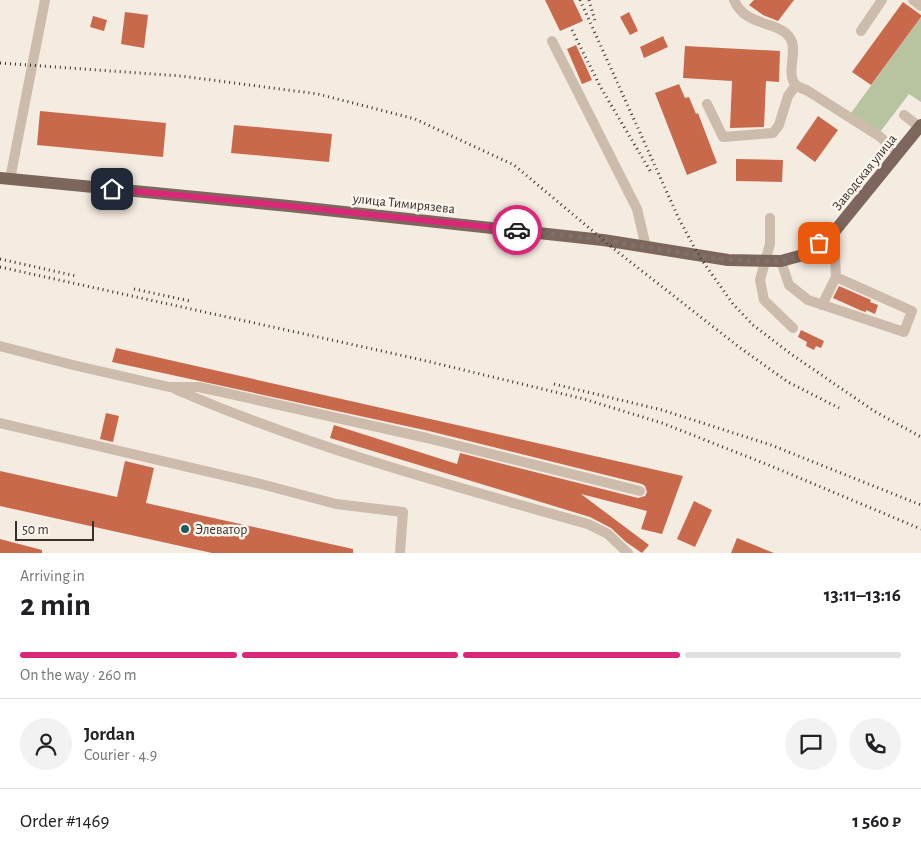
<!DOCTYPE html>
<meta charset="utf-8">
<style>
:root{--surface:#fff;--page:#f2f2f2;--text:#202124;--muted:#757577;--line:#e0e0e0;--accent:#db2777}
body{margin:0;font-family:"Alegreya Sans",sans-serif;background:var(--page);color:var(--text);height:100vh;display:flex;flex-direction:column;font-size:19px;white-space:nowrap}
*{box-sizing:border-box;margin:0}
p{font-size:16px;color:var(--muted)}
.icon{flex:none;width:28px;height:28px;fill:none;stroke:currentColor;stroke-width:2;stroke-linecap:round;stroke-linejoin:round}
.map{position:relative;height:553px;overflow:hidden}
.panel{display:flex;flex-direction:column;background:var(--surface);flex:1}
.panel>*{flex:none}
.scale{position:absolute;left:15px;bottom:12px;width:79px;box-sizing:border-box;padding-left:5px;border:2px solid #3b302b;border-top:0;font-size:14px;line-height:18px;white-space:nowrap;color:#3b302b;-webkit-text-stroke:4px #fbf5ee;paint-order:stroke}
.pin{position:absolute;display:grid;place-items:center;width:42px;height:42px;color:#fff;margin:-21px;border-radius:10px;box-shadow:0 2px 8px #0006}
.courier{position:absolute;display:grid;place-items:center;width:50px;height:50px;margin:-25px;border:4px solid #db2777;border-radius:50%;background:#fff;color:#222;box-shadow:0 1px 6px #0007}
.summary em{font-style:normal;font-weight:600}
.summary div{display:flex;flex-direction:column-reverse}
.summary{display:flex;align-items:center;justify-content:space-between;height:85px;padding:0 20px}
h1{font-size:32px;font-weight:600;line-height:38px}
.bar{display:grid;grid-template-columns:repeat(4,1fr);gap:8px 5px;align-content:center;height:60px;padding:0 20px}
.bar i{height:6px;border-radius:4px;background:var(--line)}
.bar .active{background:var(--accent)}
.bar p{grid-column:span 4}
.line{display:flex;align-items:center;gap:12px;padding:0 20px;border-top:1px solid var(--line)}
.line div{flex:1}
.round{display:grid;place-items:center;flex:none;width:52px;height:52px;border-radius:26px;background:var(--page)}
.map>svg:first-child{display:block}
.green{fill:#b8c4a0}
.building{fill:#c8694b}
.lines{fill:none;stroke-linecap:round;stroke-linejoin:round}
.minor{stroke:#cdbbac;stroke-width:10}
.major{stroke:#7d675c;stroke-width:12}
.rail{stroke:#3b302b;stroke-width:3;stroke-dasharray:1 4;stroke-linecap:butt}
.done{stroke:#7c716b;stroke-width:5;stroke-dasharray:0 9}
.route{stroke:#db2777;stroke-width:6}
.poi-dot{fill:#1f5a5e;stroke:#fbf5ee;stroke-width:2}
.labels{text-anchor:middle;stroke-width:5;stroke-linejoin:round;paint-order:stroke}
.street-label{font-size:14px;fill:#3b302b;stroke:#fbf5ee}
.poi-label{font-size:14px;fill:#3b302b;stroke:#fbf5ee;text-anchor:start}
</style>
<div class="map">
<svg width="921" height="553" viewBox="0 0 921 553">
<rect width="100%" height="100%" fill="#f4ebe1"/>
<polygon class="green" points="921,17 921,102 909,94 880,132 851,113"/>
<g class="building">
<polygon points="545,0 573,0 583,21 560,31"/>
<polygon points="754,0 794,0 778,21 763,15 749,5"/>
<polygon points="903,2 921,15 921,17 871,85 852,72"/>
<polygon points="125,12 148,15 144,48 121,44"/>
<polygon points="629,12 638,31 630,35 620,17"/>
<polygon points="93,16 107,20 104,31 90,27"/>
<polygon points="663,36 668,47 644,58 640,47"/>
<polygon points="576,45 592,80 582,84 567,49"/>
<polygon points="685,46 780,51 779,82 766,81 764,127 730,128 732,81 683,78"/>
<polygon points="679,84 685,98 689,97 696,114 698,113 717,163 687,175 655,93"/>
<polygon points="40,111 166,123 163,157 37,145"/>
<polygon points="818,116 838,130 815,162 796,148"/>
<polygon points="234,125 332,134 329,162 231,153"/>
<polygon points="736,159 783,160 782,182 736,181"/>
<polygon points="839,286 871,300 870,302 878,305 875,314 866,310 866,312 862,311 833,298"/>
<polygon points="801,330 824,341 821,348 816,346 814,350 806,346 807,342 798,337"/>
<polygon points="116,348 683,476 662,534 641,529 647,511 581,494 649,545 642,553 626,542 611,528 590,517 330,438 334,425 457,464 460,453 638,498 645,496 647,492 645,486 642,484 429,431 112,362"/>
<polygon points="106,413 119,416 113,442 100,439"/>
<polygon points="125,461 154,468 146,503 353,549 353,553 212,553 0,506 0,471 117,497"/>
<polygon points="694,501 712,510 695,547 677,539"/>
<polygon points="737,538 774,553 731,553"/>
<polygon points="0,539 42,550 42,553 0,553"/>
</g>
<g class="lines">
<g class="minor">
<path d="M734,0C745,27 780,21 790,38C799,51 784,75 797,86C800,88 805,89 808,91L879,136L899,153"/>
<polyline points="913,0 921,6"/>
<polyline points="861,31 882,0"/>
<polyline points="552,41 637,209 646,247"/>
<polyline points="707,104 723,137 773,133 779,125 788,96 796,85"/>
<polyline points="904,115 921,128"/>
<polyline points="10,179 45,0"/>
<polyline points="770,218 770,244 760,280 764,300 793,328"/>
<polyline points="781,261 789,285 808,300 904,332 912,311 836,277 834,232"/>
<polyline points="822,305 836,277"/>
<polyline points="0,346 73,365 169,387 199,387 427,438 640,491"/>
<path d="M175,389C308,447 449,485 588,524L608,534L628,553"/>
<polyline points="0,423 261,484 336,504 403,512 400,553"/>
</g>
<polyline class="major" points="0,178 289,206 603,240 728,260 781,261 803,255 834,232 921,125"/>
<g class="rail">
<polyline points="580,0 679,219 699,256 733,304 753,325 791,354 874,411 921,437"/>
<polyline points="589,0 595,21"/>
<polyline points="572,30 601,88 652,174"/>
<polyline points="0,63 181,76 318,94 415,119 514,165 619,253 739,347 788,382 839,408"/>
<polyline points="0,259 76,276"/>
<polyline points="0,267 418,359 584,399 662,423 771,466 921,529"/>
<polyline points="134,289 190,301"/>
<polyline points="554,384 662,410 771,445 921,505"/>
</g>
</g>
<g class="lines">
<polyline class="done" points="517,230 603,240 713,258 747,261 782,261 804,255 819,243"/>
<polyline class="route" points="112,189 289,206 517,230"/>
</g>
<circle class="poi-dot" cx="185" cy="529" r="5"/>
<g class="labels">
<g class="street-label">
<text transform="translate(864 172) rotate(-51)" y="5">Заводская улица</text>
<text transform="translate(404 203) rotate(6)" y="5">улица Тимирязева</text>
</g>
<g class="poi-label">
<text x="195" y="534">Элеватор</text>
</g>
</g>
</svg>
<div class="scale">50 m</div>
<div class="pin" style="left:819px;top:243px;background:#ea580c"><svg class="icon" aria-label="bag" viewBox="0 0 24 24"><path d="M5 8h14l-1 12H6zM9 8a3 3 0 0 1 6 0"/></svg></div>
<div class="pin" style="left:112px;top:189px;background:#1f2937"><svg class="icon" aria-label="home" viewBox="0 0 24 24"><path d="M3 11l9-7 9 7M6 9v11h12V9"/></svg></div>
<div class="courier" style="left:517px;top:230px"><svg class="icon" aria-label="car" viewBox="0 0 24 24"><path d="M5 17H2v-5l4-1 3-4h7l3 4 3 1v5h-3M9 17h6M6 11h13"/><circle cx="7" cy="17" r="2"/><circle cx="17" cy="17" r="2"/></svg></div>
</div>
<section class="panel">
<div class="summary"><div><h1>2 min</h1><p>Arriving in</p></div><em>13:11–13:16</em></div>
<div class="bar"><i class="active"></i><i class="active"></i><i class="active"></i><i></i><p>On the way · 260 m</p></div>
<div class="line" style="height:90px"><a class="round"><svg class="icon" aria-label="person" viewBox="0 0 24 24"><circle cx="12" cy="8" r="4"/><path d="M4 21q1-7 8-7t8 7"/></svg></a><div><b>Jordan</b><p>Courier · 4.9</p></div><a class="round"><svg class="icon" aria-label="chat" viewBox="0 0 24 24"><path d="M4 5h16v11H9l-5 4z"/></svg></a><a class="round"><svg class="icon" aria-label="phone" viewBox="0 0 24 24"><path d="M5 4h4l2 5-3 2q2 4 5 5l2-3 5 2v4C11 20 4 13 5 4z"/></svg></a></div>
<div class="line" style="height:65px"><div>Order #1469</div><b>1 560 ₽</b></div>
</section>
